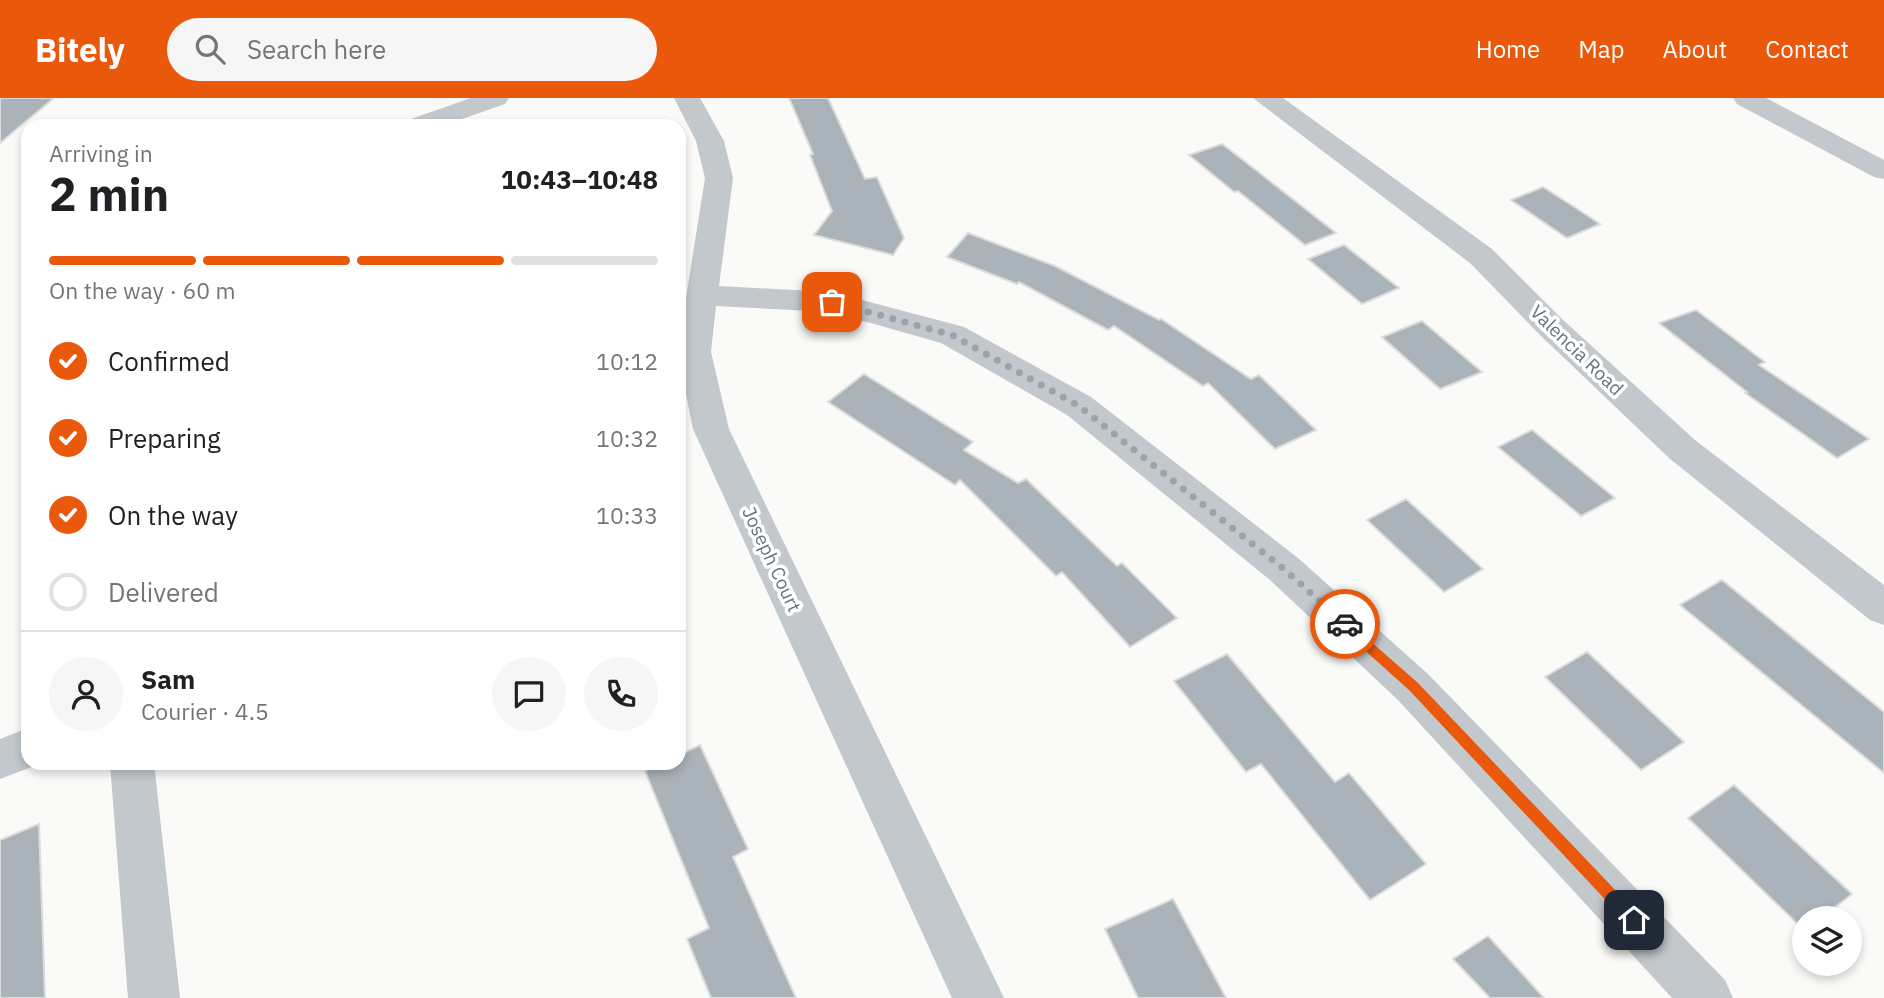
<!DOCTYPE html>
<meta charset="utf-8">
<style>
:root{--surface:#fff;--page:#f6f6f6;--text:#202124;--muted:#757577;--line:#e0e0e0;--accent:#ea580c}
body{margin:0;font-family:"IBM Plex Sans",sans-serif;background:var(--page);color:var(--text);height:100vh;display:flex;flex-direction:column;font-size:26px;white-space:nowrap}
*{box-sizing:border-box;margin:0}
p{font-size:23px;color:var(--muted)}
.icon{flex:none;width:38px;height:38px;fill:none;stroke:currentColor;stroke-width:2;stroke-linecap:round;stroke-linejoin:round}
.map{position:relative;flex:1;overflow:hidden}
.details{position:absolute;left:21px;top:21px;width:665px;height:651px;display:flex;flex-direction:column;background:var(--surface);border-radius:21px;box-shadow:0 4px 10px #0003}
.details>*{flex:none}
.buttons{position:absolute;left:1792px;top:808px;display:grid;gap:14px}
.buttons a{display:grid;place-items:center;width:70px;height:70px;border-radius:50%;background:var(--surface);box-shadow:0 4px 10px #0003;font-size:35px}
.pin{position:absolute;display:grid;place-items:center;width:60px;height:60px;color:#fff;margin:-30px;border-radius:14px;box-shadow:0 4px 10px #0006}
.courier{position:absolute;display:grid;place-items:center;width:70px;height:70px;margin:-35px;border:5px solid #ea580c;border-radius:50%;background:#fff;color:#222;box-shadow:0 2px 9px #0007}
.overview em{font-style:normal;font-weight:700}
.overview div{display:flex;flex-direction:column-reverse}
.overview{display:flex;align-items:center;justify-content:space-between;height:119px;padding:0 28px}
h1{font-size:46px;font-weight:700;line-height:52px}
.bar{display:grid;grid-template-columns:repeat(4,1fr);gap:10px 7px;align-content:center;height:84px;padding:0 28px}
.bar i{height:9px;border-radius:5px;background:var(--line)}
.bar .active{background:var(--accent)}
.bar p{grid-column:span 4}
.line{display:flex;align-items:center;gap:18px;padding:0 28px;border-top:2px solid var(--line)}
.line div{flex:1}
.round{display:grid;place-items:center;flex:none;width:74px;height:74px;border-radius:37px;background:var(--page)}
ol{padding:0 28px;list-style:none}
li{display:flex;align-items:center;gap:21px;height:77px}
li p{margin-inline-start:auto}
li .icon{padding:7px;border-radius:50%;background:var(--accent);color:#fff;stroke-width:4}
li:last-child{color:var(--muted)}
li i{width:38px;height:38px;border:4px solid var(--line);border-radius:50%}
header{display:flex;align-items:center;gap:42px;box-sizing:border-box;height:98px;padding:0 35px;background:var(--accent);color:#fff}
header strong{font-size:33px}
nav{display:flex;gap:38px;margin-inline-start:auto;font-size:24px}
.search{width:490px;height:63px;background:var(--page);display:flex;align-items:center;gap:18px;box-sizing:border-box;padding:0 24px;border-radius:38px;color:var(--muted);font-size:26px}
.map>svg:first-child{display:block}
.building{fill:#aab3b9;stroke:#dcdcda;stroke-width:2}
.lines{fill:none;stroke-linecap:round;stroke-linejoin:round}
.minor{fill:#c3c8cc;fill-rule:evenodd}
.route{fill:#ea580c}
.done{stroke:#99a4ac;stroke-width:7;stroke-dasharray:0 12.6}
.labels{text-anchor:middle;stroke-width:7;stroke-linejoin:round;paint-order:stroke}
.street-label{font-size:19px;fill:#657683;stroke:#fff}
</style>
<header>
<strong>Bitely</strong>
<div class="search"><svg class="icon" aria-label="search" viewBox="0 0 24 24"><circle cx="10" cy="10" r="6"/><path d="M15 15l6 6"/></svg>Search here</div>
<nav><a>Home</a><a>Map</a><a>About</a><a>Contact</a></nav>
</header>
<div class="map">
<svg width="1884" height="900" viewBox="0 0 1884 900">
<rect width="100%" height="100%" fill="#fafaf8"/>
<g class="building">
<polygon points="0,0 54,0 0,45"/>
<polygon points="789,0 828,0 865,81 877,79 904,140 893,157 814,137 832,113 810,57 813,56"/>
<polygon points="1222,46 1243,62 1336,135 1305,147 1238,93 1234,94 1189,57"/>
<polygon points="1543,89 1573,108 1600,126 1567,140 1511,102"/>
<polygon points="968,135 1055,168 1159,222 1161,221 1251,281 1259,277 1316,332 1275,351 1208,285 1203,288 1114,228 1108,232 1019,184 1017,186 947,159"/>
<polygon points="1344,147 1399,190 1362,206 1308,161"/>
<polygon points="1696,212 1765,264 1759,267 1869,341 1837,360 1745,295 1747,294 1659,225"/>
<polygon points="1422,223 1482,274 1440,291 1382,239"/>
<polygon points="864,276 973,344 964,352 1018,385 1026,381 1117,468 1122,465 1177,520 1130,549 1062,474 1056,478 960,382 955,387 828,304"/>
<polygon points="1532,332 1615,400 1581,418 1498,349"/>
<polygon points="1406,401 1483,471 1444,494 1367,422"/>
<polygon points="1722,482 1884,614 1884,675 1680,507"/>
<polygon points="1587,554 1684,644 1641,672 1545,579"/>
<polygon points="1227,556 1335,684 1349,675 1426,766 1370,802 1261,666 1246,674 1174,583"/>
<polygon points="700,647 748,751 733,759 796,900 711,900 687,841 709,830 645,673 661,665 679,665 679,657"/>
<polygon points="1734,687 1852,796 1820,821 1804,821 1804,832 1688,720"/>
<polygon points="39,726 45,900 0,900 0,742"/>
<polygon points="1173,801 1226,900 1138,900 1105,831"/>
<polygon points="1488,838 1544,900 1490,900 1453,861"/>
</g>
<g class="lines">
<g class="minor">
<polygon points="471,0 509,0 505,6 442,28 404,28 408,22"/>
<polygon points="674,0 700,0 724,43 733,80 719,188 832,194 964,229 1091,299 1298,460 1428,576 1725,882 1733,900 1672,900 1398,602 1270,482 1067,317 941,245 832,214 716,208 711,254 729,331 1004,900 952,900 693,331 679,261 679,244 705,80 696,43"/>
<polygon points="1253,0 1283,0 1492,151 1562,221 1695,342 1884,487 1884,527 1870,522 1669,360 1540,237 1470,165"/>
<polygon points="1733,0 1766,0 1884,62 1884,81 1874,79 1737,6"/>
<polygon points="28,630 28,665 42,665 0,681 0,641"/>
<polygon points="110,665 154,665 180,900 128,900"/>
</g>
</g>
<polygon class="route" points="1345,521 1418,585 1639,817 1641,822 1639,827 1634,829 1629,827 1409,592 1340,530 1339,526"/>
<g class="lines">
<polyline class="done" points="832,204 952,237 1079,308 1284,471 1345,526"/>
</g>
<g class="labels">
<g class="street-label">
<text transform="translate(1577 252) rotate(44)" y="7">Valencia Road</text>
<text transform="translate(772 461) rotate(65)" y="7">Joseph Court</text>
</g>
</g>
</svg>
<div class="buttons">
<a><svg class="icon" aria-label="layers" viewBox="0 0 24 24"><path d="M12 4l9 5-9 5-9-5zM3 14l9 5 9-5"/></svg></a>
</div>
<div class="pin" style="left:832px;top:204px;background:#ea580c"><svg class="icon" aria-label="bag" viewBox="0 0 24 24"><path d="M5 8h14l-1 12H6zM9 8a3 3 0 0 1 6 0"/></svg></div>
<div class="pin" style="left:1634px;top:822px;background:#1f2937"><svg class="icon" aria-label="home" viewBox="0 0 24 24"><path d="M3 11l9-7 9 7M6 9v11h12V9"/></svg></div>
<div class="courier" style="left:1345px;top:526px"><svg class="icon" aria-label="car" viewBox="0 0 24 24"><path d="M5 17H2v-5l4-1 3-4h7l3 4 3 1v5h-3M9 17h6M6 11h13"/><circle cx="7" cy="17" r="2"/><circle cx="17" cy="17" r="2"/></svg></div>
<section class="details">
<div class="overview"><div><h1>2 min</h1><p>Arriving in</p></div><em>10:43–10:48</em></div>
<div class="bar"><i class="active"></i><i class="active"></i><i class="active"></i><i></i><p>On the way · 60 m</p></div>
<ol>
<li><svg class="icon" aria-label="check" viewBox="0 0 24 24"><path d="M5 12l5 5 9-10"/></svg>Confirmed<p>10:12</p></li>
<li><svg class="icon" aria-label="check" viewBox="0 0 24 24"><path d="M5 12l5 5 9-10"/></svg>Preparing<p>10:32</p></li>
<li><svg class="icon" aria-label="check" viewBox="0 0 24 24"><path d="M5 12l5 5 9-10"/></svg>On the way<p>10:33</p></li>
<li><i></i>Delivered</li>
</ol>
<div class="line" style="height:126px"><a class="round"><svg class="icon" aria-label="person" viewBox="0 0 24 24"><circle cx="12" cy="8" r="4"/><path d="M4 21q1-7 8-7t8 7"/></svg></a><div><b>Sam</b><p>Courier · 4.5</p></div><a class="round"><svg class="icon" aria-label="chat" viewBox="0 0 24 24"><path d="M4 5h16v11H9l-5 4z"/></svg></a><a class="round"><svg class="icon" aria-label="phone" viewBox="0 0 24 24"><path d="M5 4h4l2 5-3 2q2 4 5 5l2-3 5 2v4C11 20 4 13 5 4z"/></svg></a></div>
</section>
</div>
